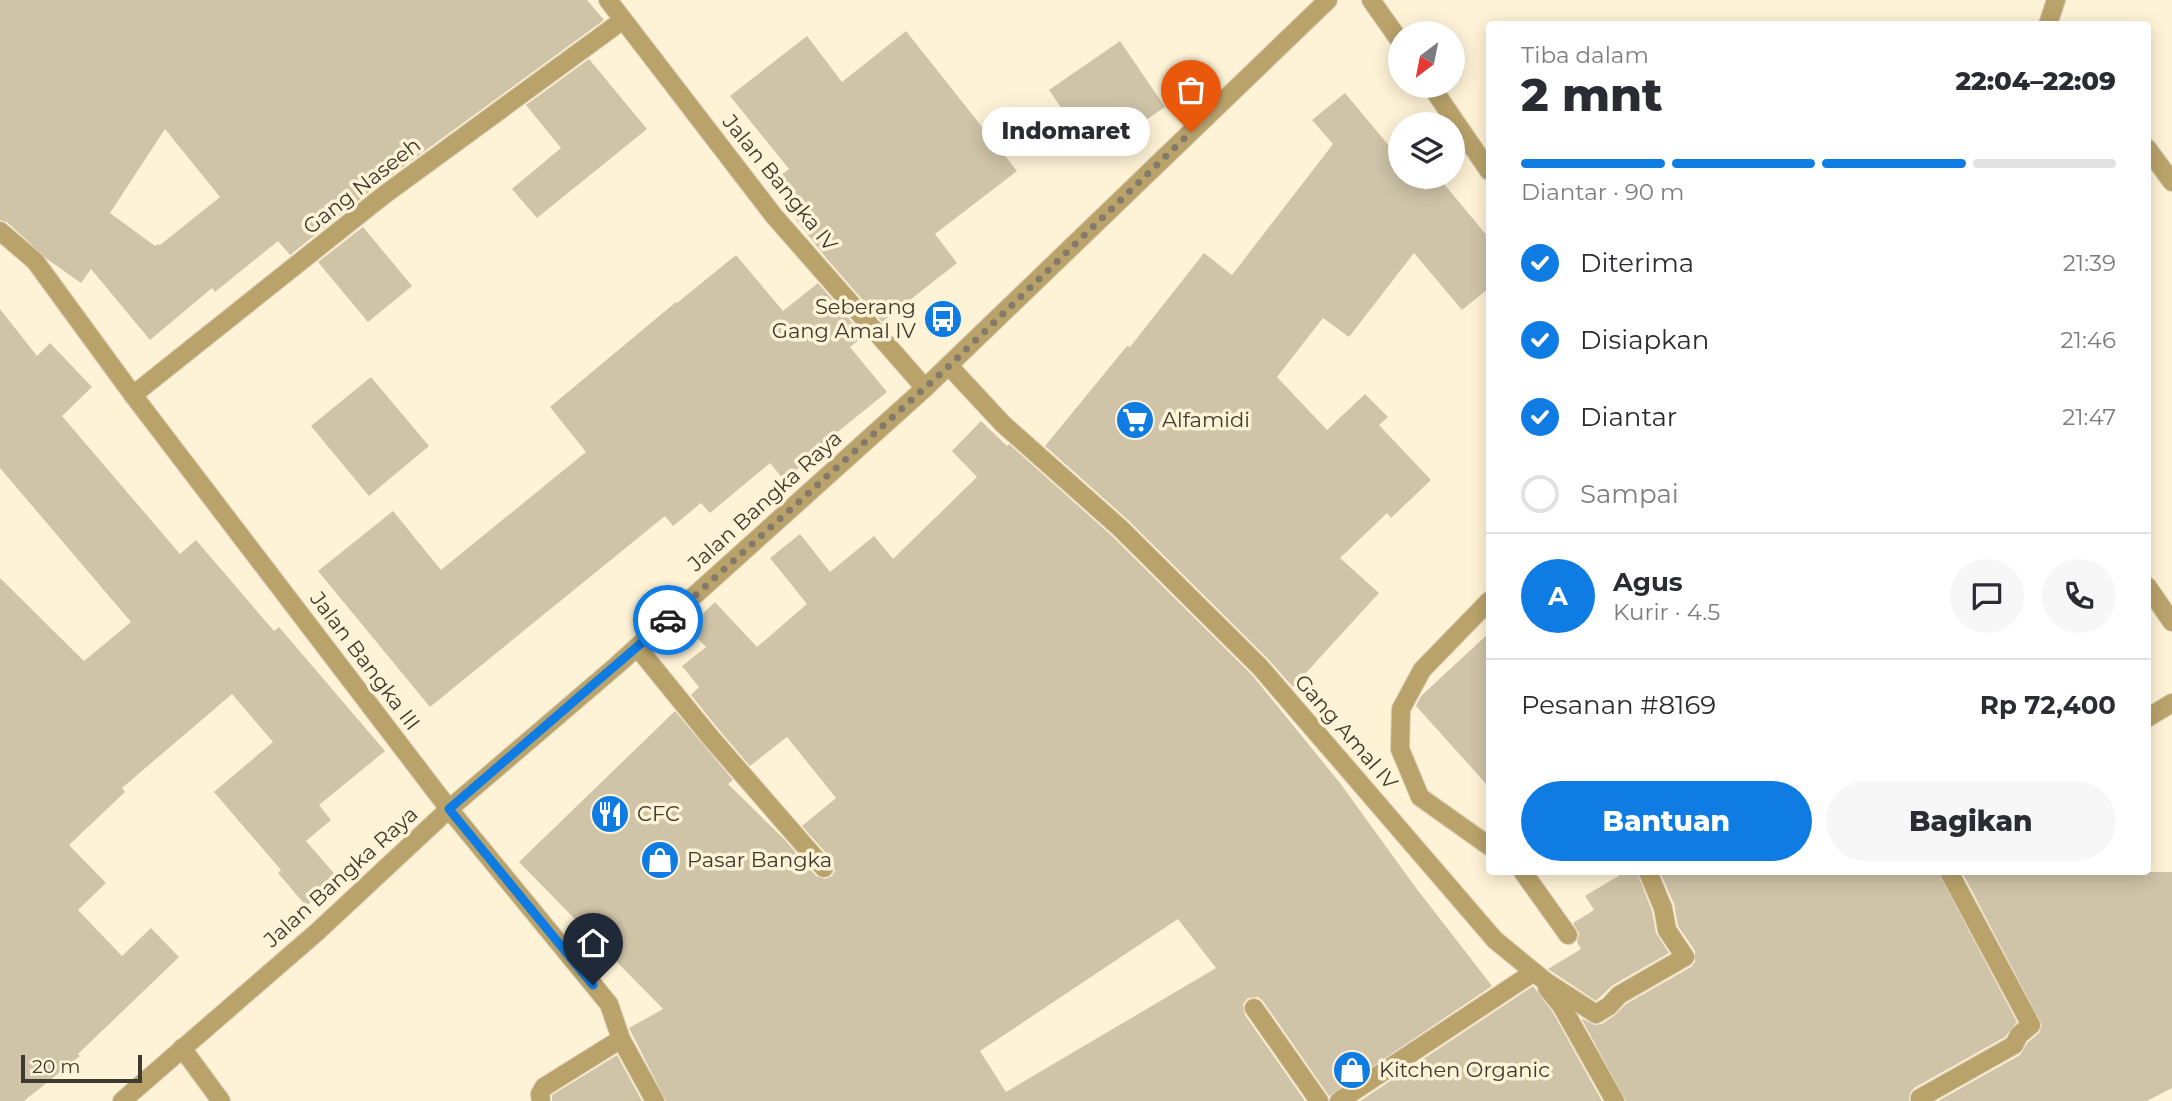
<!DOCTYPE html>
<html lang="id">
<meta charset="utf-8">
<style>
:root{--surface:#fff;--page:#f7f7f7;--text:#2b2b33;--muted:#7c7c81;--line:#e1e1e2;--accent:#0f7ce4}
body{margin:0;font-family:Montserrat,sans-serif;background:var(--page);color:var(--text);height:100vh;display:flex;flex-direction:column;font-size:26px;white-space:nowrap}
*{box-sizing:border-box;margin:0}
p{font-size:23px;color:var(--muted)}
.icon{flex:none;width:38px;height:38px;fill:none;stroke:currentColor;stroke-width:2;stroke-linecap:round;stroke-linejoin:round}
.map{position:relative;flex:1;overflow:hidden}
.sheet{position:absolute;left:1486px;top:21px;width:665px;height:854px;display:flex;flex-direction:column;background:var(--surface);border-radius:7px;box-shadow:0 4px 18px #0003}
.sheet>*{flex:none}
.needle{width:46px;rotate:212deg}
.tools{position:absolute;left:1388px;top:21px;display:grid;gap:14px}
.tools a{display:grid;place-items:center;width:77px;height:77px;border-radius:50%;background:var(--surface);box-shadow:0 4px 18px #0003;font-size:35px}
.scale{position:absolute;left:21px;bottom:18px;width:121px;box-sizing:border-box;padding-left:7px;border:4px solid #3e3a2f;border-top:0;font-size:19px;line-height:24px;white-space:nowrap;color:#3e3a2f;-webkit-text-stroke:5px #fff3d7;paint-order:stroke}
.pin{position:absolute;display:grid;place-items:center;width:60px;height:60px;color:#fff;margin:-72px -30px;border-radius:50% 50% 50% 0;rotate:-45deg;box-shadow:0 0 7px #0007}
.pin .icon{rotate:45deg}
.courier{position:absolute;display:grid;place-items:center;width:70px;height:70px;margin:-35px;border:5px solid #0f7ce4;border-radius:50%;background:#fff;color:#222;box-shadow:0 2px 9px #0007}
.bubble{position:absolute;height:49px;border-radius:24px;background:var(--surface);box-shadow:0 4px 18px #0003;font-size:23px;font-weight:800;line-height:49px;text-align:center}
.summary em{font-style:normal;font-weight:800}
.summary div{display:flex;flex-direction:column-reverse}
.summary{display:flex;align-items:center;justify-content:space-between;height:119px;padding:0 35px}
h1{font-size:46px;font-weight:800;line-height:52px}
.bar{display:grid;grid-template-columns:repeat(4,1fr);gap:10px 7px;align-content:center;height:84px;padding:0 35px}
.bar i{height:9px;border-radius:5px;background:var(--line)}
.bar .current{background:var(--accent)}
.bar p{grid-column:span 4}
.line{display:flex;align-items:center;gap:18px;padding:0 35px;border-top:2px solid var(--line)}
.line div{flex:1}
.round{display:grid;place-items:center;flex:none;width:74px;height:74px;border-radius:37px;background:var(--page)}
ol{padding:0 35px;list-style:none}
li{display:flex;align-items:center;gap:21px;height:77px}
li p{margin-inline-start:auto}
li .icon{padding:7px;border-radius:50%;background:var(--accent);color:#fff;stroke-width:4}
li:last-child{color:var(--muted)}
li i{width:38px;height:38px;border:4px solid var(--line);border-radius:50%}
.primary-button{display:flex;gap:14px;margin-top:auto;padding:14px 35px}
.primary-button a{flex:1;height:80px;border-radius:42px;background:var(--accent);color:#fff;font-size:28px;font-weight:800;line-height:80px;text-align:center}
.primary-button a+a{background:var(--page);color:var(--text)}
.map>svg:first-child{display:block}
.building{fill:#cfc4a8;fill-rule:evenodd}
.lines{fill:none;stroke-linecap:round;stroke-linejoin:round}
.service-casing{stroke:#d8ceb5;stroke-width:20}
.minor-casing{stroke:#d8ceb5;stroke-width:20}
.tertiary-casing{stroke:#d8ceb5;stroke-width:20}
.service{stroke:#baa36b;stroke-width:18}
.minor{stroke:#baa36b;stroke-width:18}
.tertiary{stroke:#baa36b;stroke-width:18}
.done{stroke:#827b6a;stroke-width:7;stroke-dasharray:0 12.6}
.route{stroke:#0f7ce4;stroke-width:9}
.labels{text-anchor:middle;stroke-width:7;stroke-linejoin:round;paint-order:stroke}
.street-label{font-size:21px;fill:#3e3a2f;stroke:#fff3d7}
.poi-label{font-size:21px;fill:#3e3a2f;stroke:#fff3d7;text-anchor:start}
</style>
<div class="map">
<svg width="2172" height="1101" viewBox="0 0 2172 1101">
<rect width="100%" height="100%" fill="#fff3d7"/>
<g class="building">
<path d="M0,0H587L604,20L377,186L290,255L278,241L215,292L212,288L150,340L91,269L81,283L47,259L7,222L0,220ZM165,129L220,197L160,245L158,244L155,246L110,213Z"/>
<polygon points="906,31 1017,171 935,234 957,263 882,322 826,258 786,207 790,204 773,181 789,169 730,96 807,36 842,82"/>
<polygon points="1120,41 1165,107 1094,156 1049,90"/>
<polygon points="589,59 647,129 537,218 512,189 561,148 526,105"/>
<polygon points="1345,93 1400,159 1400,177 1414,177 1425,190 1439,178 1489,238 1489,288 1462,310 1414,253 1349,337 1323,318 1277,377 1327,430 1365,394 1388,417 1379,425 1431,480 1391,518 1387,513 1340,558 1379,593 1293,687 1268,659 1128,520 1045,446 1127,346 1130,347 1204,253 1232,275 1333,144 1312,120"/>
<polygon points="363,227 412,286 368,322 318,262"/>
<polygon points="736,255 783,311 818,283 864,336 850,347 887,392 813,452 815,455 784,480 770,463 710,513 701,503 673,526 665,516 430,707 318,571 393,511 441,570 586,452 550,407 676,302 677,303"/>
<polygon points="0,309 37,356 50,343 92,387 62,416 180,554 196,540 274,631 279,627 385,751 319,805 331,820 306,841 339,879 306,906 278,873 281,870 214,792 273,742 232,694 122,788 125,792 69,845 106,883 78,910 122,956 151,928 179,957 78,1054 80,1056 24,1101 0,1101 0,578 84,661 131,622 0,468"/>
<polygon points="371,377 429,446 369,496 311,426"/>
<path d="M981,421L1007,446L1009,444L1112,536L1252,675L1340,783L1416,888L1492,986L1329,1096L1263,1001L1258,997L1248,998L1243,1004L1245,1015L1305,1101H666L629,1028L663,1009L519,862L675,711L733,780L728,784L785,840L816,876L825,879L832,876L835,871L833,861L802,826L836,798L787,737L750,766L720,731L691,695L699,687L682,666L706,647L688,628L715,602L757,647L807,604L770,558L800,534L830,572L874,536L893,559L977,477L952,451ZM1178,919L1216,968L1006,1092L980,1051Z"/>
<polygon points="1489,633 1489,787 1416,706 1421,696"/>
<polygon points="1625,872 1637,872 1652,911 1656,933 1669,953 1613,985 1596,1001 1548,969 1581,949 1577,942 1579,933 1573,923 1594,910 1585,896"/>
<polygon points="1660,872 1938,872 2017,1022 2005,1037 1914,1088 1910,1093 1909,1101 1626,1101 1581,1018 1595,1025 1602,1024 1615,1015 1626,1004 1691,967 1695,962 1695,951 1678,926 1674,904"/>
<polygon points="1962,872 2172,872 2172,1088 2147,1101 1938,1101 2020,1055 2028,1042 2039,1033 2042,1025"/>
<polygon points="1533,986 1552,1011 1602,1101 1360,1101"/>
<polygon points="617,1055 642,1101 552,1101 552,1095"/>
</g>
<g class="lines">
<defs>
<g id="service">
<polyline points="1371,0 1400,41"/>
<polyline points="1431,86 1489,171"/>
<polyline points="1489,601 1422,670 1401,709 1400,749 1420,797 1489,846"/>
<polyline points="1523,872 1568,935"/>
</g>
<g id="minor">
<polyline points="608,0 774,216 925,388"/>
<polyline points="2048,24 2056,0"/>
<polyline points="2147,148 2172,182"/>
<polyline points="0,231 35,261 133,395 449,809 609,1004 621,1039 544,1087 540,1094 541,1101"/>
<polyline points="949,366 1003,424 1120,528 1260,667 1495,940 1545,981 1596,1014 1609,1006 1619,995 1685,957 1667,930 1663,908 1648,872"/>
<polyline points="133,395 384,195 623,20"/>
<polyline points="2147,586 2172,622"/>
<polyline points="637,647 711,738 824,868"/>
<polyline points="2147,718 2172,703"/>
<polyline points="1547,988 1561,1005 1615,1101"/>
<polyline points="1254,1008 1319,1101"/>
<polyline points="621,1039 655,1101"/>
<polyline points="182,1048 221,1101"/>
<polyline points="1339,1101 1534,972"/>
<polyline points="1920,1101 1920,1098 2014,1045 2019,1035 2031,1025 1949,872"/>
</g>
<polyline id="tertiary" points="122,1101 317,932 449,809 616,666 925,388 1328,0"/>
</defs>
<use href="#service" class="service-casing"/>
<use href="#minor" class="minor-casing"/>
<use href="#tertiary" class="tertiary-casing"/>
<use href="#service" class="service"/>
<use href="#minor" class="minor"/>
<use href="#tertiary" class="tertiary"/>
</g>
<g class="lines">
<polyline class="done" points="668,620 949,366 1191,132"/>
<polyline class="route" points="593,985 449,809 668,620"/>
</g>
<defs>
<symbol id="bus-disc" viewBox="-11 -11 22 22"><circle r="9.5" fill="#0f7ce4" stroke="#fff3d7"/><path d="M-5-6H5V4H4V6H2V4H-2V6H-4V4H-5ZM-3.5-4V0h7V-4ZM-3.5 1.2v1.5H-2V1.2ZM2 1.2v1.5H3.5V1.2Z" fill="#fff"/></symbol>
<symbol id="supermarket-disc" viewBox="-11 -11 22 22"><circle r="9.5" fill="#0f7ce4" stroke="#fff3d7"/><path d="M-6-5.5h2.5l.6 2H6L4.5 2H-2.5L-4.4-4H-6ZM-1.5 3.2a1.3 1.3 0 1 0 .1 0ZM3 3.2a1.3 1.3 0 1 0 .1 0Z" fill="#fff"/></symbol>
<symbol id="restaurant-disc" viewBox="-11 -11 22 22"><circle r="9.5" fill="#0f7ce4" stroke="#fff3d7"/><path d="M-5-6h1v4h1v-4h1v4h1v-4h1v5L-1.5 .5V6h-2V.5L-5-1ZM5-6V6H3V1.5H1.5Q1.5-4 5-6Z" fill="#fff"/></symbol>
<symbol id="shop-disc" viewBox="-11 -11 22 22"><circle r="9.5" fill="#0f7ce4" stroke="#fff3d7"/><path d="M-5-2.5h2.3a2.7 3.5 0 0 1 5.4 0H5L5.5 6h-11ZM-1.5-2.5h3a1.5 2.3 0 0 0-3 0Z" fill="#fff"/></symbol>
</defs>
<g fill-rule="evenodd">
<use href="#bus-disc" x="921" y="297" width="44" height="44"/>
<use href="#supermarket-disc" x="1113" y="398" width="44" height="44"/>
<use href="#restaurant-disc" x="588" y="792" width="44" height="44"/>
<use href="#shop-disc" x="638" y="838" width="44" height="44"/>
<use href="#shop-disc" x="1330" y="1048" width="44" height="44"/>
</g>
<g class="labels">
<g class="street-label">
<text transform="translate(780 183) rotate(51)" y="7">Jalan Bangka IV</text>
<text transform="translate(362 186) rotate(-38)" y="7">Gang Naseeh</text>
<text transform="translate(765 501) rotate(-42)" y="7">Jalan Bangka Raya</text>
<text transform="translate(365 661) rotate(53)" y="7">Jalan Bangka III</text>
<text transform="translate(1346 732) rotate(49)" y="7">Gang Amal IV</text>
<text transform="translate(341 877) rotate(-42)" y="7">Jalan Bangka Raya</text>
</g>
<g class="poi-label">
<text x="916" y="314" text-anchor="end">Seberang<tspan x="916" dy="24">Gang Amal IV</tspan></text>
<text x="1162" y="427">Alfamidi</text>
<text x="637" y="821">CFC</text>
<text x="687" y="867">Pasar Bangka</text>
<text x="1379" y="1077">Kitchen Organic</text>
</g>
</g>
</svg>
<div class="tools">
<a><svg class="needle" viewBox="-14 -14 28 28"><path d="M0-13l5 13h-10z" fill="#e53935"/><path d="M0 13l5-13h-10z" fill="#7c7c81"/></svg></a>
<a><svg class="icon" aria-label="layers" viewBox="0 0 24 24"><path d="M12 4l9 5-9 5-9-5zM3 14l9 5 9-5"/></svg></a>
</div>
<div class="scale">20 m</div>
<div class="pin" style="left:1191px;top:132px;background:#ea580c"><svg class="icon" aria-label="bag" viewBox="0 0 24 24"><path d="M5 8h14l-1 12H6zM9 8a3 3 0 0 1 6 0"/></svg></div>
<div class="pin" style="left:593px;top:985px;background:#1f2937"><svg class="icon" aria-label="home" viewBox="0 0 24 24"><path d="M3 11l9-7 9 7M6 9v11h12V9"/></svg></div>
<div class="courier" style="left:668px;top:620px"><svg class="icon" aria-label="car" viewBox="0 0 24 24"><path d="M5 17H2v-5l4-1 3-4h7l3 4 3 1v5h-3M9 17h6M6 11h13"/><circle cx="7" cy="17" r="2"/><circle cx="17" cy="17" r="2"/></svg></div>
<div class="bubble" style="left:982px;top:107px;width:168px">Indomaret</div>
<section class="sheet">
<div class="summary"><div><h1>2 mnt</h1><p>Tiba dalam</p></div><em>22:04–22:09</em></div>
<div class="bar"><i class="current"></i><i class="current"></i><i class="current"></i><i></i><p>Diantar · 90 m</p></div>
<ol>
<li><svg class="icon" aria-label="check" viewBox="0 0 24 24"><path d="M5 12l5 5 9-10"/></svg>Diterima<p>21:39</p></li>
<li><svg class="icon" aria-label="check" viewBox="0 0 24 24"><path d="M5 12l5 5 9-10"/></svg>Disiapkan<p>21:46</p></li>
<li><svg class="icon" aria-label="check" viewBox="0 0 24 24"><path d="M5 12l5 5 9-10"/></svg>Diantar<p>21:47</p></li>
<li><i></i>Sampai</li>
</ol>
<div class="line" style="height:126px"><b class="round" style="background:var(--accent);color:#fff">A</b><div><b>Agus</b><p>Kurir · 4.5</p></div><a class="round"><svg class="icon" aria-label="chat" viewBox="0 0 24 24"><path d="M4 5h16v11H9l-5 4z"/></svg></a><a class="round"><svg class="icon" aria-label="phone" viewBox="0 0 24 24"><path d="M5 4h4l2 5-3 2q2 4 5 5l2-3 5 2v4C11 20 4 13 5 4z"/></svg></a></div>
<div class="line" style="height:91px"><div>Pesanan #8169</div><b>Rp 72,400</b></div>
<div class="primary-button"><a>Bantuan</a><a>Bagikan</a></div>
</section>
</div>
